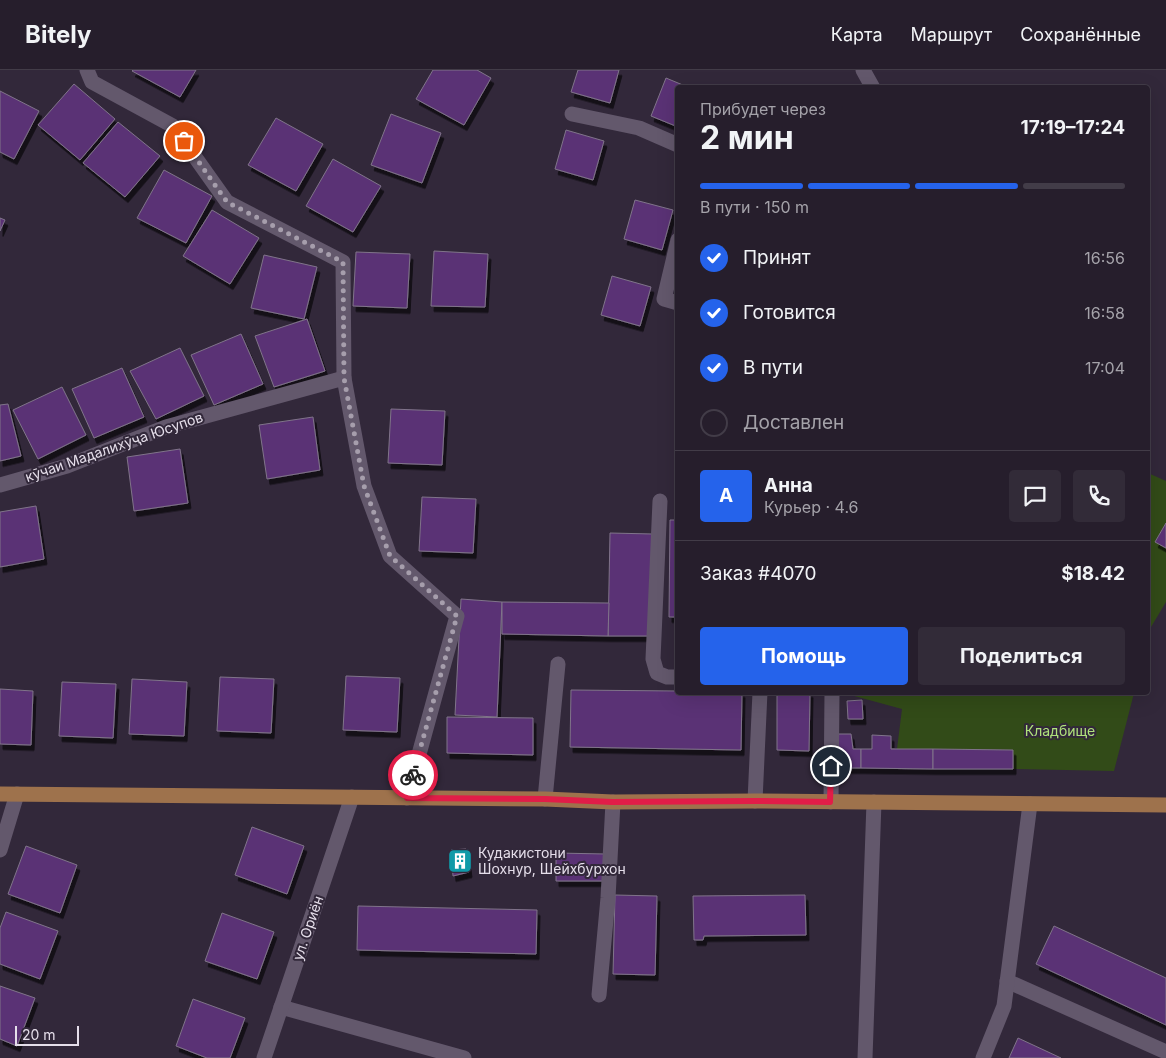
<!DOCTYPE html>
<html lang="ru">
<meta charset="utf-8">
<style>
:root{--surface:#261e2c;--page:#322b38;--text:#f1f3f6;--muted:#a4a2a9;--line:#423c48;--accent:#2563eb}
body{margin:0;font-family:Inter,sans-serif;background:var(--page);color:var(--text);height:100vh;display:flex;flex-direction:column;font-size:19px;white-space:nowrap}
*{box-sizing:border-box;margin:0}
p{font-size:16px;color:var(--muted)}
.icon{flex:none;width:28px;height:28px;fill:none;stroke:currentColor;stroke-width:2;stroke-linecap:round;stroke-linejoin:round}
.map{position:relative;flex:1;overflow:hidden}
.drawer{position:absolute;left:675px;top:15px;width:475px;height:610px;display:flex;flex-direction:column;background:var(--surface);border-radius:5px;box-shadow:0 5px 20px #0002,0 0 0 1px var(--line)}
.drawer>*{flex:none}
.scale{position:absolute;left:15px;bottom:12px;width:64px;box-sizing:border-box;padding-left:5px;border:2px solid #e5deea;border-top:0;font-size:14px;line-height:18px;white-space:nowrap;color:#e5deea;-webkit-text-stroke:4px #32283a;paint-order:stroke}
.pin{position:absolute;display:grid;place-items:center;width:42px;height:42px;color:#fff;margin:-21px;border:2px solid #fff;border-radius:50%;box-shadow:0 1px 5px #0007}
.courier{position:absolute;display:grid;place-items:center;width:50px;height:50px;margin:-25px;border:4px solid #e11d48;border-radius:50%;background:#fff;color:#222;box-shadow:0 1px 6px #0007}
.headline em{font-style:normal;font-weight:700}
.headline div{display:flex;flex-direction:column-reverse}
.headline{display:flex;align-items:center;justify-content:space-between;height:85px;padding:0 25px}
h1{font-size:32px;font-weight:700;line-height:38px}
.bar{display:grid;grid-template-columns:repeat(4,1fr);gap:8px 5px;align-content:center;height:60px;padding:0 25px}
.bar i{height:6px;border-radius:4px;background:var(--line)}
.bar .on{background:var(--accent)}
.bar p{grid-column:span 4}
.line{display:flex;align-items:center;gap:12px;padding:0 25px;border-top:1px solid var(--line)}
.line div{flex:1}
.round{display:grid;place-items:center;flex:none;width:52px;height:52px;border-radius:5px;background:var(--page)}
ol{padding:0 25px;list-style:none}
li{display:flex;align-items:center;gap:15px;height:55px}
li p{margin-inline-start:auto}
li .icon{padding:5px;border-radius:50%;background:var(--accent);color:#fff;stroke-width:4}
li:last-child{color:var(--muted)}
li i{width:28px;height:28px;border:2px solid var(--line);border-radius:50%}
.primary-button{display:flex;gap:10px;margin-top:auto;padding:10px 25px}
.primary-button a{flex:1;height:58px;border-radius:5px;background:var(--accent);color:#fff;font-size:20px;font-weight:700;line-height:58px;text-align:center}
.primary-button a+a{background:var(--page);color:var(--text)}
header{display:flex;align-items:center;gap:30px;box-sizing:border-box;height:70px;padding:0 25px;background:var(--surface);border-bottom:1px solid var(--line)}
header strong{font-size:24px}
nav{display:flex;gap:28px;margin-inline-start:auto;font-size:18px}
.map>svg:first-child{display:block}
.green{fill:#324b18}
.building{fill:#5a3374;stroke:#80748a;filter:url(#shadow)}
.lines{fill:none;stroke-linecap:round;stroke-linejoin:round}
.minor{stroke:#63586c;stroke-width:15}
.major{stroke:#9e724c;stroke-width:15}
.done{stroke:#a69eac;stroke-width:5;stroke-dasharray:0 9}
.route{stroke:#e11d48;stroke-width:6}
.labels{text-anchor:middle;stroke-width:4;stroke-linejoin:round;paint-order:stroke}
.street-label{font-size:14px;fill:#e5deea;stroke:#32283a}
.park-label{font-size:14px;fill:#afe27c;stroke:#32283a}
.poi-label{font-size:14px;fill:#e5deea;stroke:#32283a;text-anchor:start}
</style>
<header>
<strong>Bitely</strong>
<nav><a>Карта</a><a>Маршрут</a><a>Сохранённые</a></nav>
</header>
<div class="map">
<svg width="1166" height="988" viewBox="0 0 1166 988">
<defs>
<filter id="shadow"><feDropShadow dx="3" dy="5.5" stdDeviation="0" flood-color="#0009"/></filter>
</defs>
<rect width="100%" height="100%" fill="#32283a"/>
<g class="green">
<polygon points="1148,403 1166,411 1166,453 1156,472 1166,478 1166,532 1151,557 1148,571"/>
<polygon points="847,622 1134,623 1114,701 1013,699 1013,680 897,679 902,639 847,624"/>
</g>
<g class="building">
<polygon points="133,0 196,0 180,27 132,1"/>
<polygon points="433,0 477,0 491,8 464,55 416,29"/>
<polygon points="578,0 619,0 610,33 571,22"/>
<polygon points="666,8 690,18 678,18 678,57 651,46"/>
<polygon points="74,14 115,49 80,90 38,55"/>
<polygon points="0,21 39,41 14,89 0,82"/>
<polygon points="391,44 441,63 422,113 371,95"/>
<polygon points="276,48 323,74 296,121 248,95"/>
<polygon points="118,52 160,86 125,127 83,93"/>
<polygon points="566,60 604,71 593,110 555,99"/>
<polygon points="333,89 381,116 353,162 306,136"/>
<polygon points="164,100 212,126 186,173 137,148"/>
<polygon points="635,130 673,140 662,180 624,169"/>
<polygon points="212,140 259,168 230,214 183,186"/>
<polygon points="0,148 5,150 0,161"/>
<polygon points="434,181 488,184 485,237 431,236"/>
<polygon points="356,182 410,184 407,238 353,236"/>
<polygon points="264,185 317,197 304,249 251,238"/>
<polygon points="612,206 651,217 640,256 601,245"/>
<polygon points="307,249 325,301 274,317 255,266"/>
<polygon points="241,264 263,314 214,335 191,285"/>
<polygon points="180,278 204,326 156,349 130,301"/>
<polygon points="122,298 144,347 94,368 72,319"/>
<polygon points="62,317 86,365 38,389 13,340"/>
<polygon points="8,334 21,386 0,391 0,335"/>
<polygon points="391,339 445,341 442,395 388,393"/>
<polygon points="313,347 320,400 267,409 259,355"/>
<polygon points="180,379 188,433 134,441 127,387"/>
<polygon points="422,427 476,429 473,483 419,481"/>
<polygon points="36,436 44,489 0,497 0,442"/>
<polygon points="670,450 678,450 678,547 669,547"/>
<polygon points="1166,453 1166,478 1155,472"/>
<polygon points="610,463 653,464 652,566 608,566"/>
<polygon points="461,529 502,532 497,647 455,645"/>
<polygon points="502,532 609,533 608,566 502,564"/>
<polygon points="346,606 400,608 397,662 343,660"/>
<polygon points="220,607 274,609 271,663 217,661"/>
<polygon points="132,609 187,612 184,666 129,664"/>
<polygon points="62,612 116,614 113,668 59,666"/>
<polygon points="0,619 33,621 31,675 0,674"/>
<polygon points="571,620 678,621 678,622 742,622 741,680 570,677"/>
<polygon points="777,622 810,622 809,681 777,680"/>
<polygon points="862,630 863,649 848,649 847,631"/>
<polygon points="447,647 533,648 533,685 447,683"/>
<polygon points="834,664 851,664 853,679 861,679 861,698 837,698"/>
<polygon points="872,665 891,666 891,679 933,679 933,699 861,698 861,679 872,679"/>
<polygon points="933,679 1013,680 1013,699 933,699"/>
<polygon points="252,757 304,776 287,824 235,805"/>
<polygon points="26,776 77,795 60,843 8,824"/>
<polygon points="466,779 469,802 453,806 451,780"/>
<polygon points="556,783 606,784 606,811 556,811"/>
<polygon points="615,825 657,826 655,905 613,904"/>
<polygon points="805,825 806,865 704,866 703,870 694,870 693,826"/>
<polygon points="358,836 537,840 536,884 357,880"/>
<polygon points="6,842 58,861 40,909 0,894 0,858"/>
<polygon points="222,843 274,862 257,909 205,891"/>
<polygon points="1054,856 1166,908 1166,955 1036,894"/>
<polygon points="0,916 35,928 17,976 0,969"/>
<polygon points="193,929 245,948 230,988 207,988 176,976"/>
<polygon points="1018,968 1061,988 1009,988"/>
</g>
<g class="lines">
<g class="minor">
<polyline points="87,0 92,12 173,56 227,132 343,192 344,308 364,416 390,486 457,546 407,728"/>
<polyline points="863,0 873,18"/>
<polyline points="572,44 639,58 678,75"/>
<polyline points="678,170 664,229 678,233"/>
<polyline points="0,415 67,396 166,357 344,308"/>
<polyline points="660,431 653,589 657,603 667,607 678,607"/>
<polyline points="545,729 558,594"/>
<polyline points="755,731 760,622"/>
<polyline points="831,732 832,622"/>
<polyline points="0,780 17,724"/>
<polyline points="1007,911 1166,982"/>
<polyline points="599,925 608,828 613,732"/>
<polyline points="281,937 464,988"/>
<polyline points="264,988 352,727"/>
<polyline points="865,988 874,732"/>
<polyline points="983,988 1004,936 1030,734"/>
</g>
<polyline class="major" points="0,724 545,729 613,732 755,731 1166,735"/>
</g>
<g class="lines">
<polyline class="done" points="184,71 227,132 343,192 344,308 364,416 390,486 457,546 413,705"/>
<polyline class="route" points="413,705 407,728 545,729 612,732 755,731 830,732 831,696"/>
</g>
<defs>
<symbol id="building-square" viewBox="-11 -11 22 22"><rect x="-9" y="-9" width="18" height="18" rx="4" fill="#0f9aa8" stroke="#32283a"/><path d="M-4-6H4V6H1V3H-1V6H-4ZM-2.5-4.3h1.7v1.8h-1.7ZM.8-4.3h1.7v1.8H.8ZM-2.5-1h1.7V.8h-1.7ZM.8-1h1.7V.8H.8Z" fill="#fff"/></symbol>
</defs>
<g fill-rule="evenodd">
<use href="#building-square" x="446" y="777" width="28" height="28"/>
</g>
<g class="labels">
<g class="street-label">
<text transform="translate(114 377) rotate(-19)" y="5">кӯчаи Мадалихӯҷа Юсупов</text>
<text transform="translate(308 858) rotate(-71)" y="5">ул. Ориён</text>
</g>
<g class="park-label">
<text x="1060" y="666">Кладбище</text>
</g>
<g class="poi-label">
<text x="478" y="788">Кудакистони<tspan x="478" dy="16">Шохнур, Шейхбурхон</tspan></text>
</g>
</g>
</svg>
<div class="scale">20 m</div>
<div class="pin" style="left:184px;top:71px;background:#ea580c"><svg class="icon" aria-label="bag" viewBox="0 0 24 24"><path d="M5 8h14l-1 12H6zM9 8a3 3 0 0 1 6 0"/></svg></div>
<div class="pin" style="left:831px;top:696px;background:#1f2937"><svg class="icon" aria-label="home" viewBox="0 0 24 24"><path d="M3 11l9-7 9 7M6 9v11h12V9"/></svg></div>
<div class="courier" style="left:413px;top:705px"><svg class="icon" aria-label="bike" viewBox="0 0 24 24"><circle cx="6" cy="16" r="4"/><circle cx="18" cy="16" r="4"/><path d="M6 16l4-8h5l3 8M10 8l3 8H6M13 5h3"/></svg></div>
<section class="drawer">
<div class="headline"><div><h1>2 мин</h1><p>Прибудет через</p></div><em>17:19–17:24</em></div>
<div class="bar"><i class="on"></i><i class="on"></i><i class="on"></i><i></i><p>В пути · 150 m</p></div>
<ol>
<li><svg class="icon" aria-label="check" viewBox="0 0 24 24"><path d="M5 12l5 5 9-10"/></svg>Принят<p>16:56</p></li>
<li><svg class="icon" aria-label="check" viewBox="0 0 24 24"><path d="M5 12l5 5 9-10"/></svg>Готовится<p>16:58</p></li>
<li><svg class="icon" aria-label="check" viewBox="0 0 24 24"><path d="M5 12l5 5 9-10"/></svg>В пути<p>17:04</p></li>
<li><i></i>Доставлен</li>
</ol>
<div class="line" style="height:90px"><b class="round" style="background:var(--accent);color:#fff">А</b><div><b>Анна</b><p>Курьер · 4.6</p></div><a class="round"><svg class="icon" aria-label="chat" viewBox="0 0 24 24"><path d="M4 5h16v11H9l-5 4z"/></svg></a><a class="round"><svg class="icon" aria-label="phone" viewBox="0 0 24 24"><path d="M5 4h4l2 5-3 2q2 4 5 5l2-3 5 2v4C11 20 4 13 5 4z"/></svg></a></div>
<div class="line" style="height:65px"><div>Заказ #4070</div><b>$18.42</b></div>
<div class="primary-button"><a>Помощь</a><a>Поделиться</a></div>
</section>
</div>
